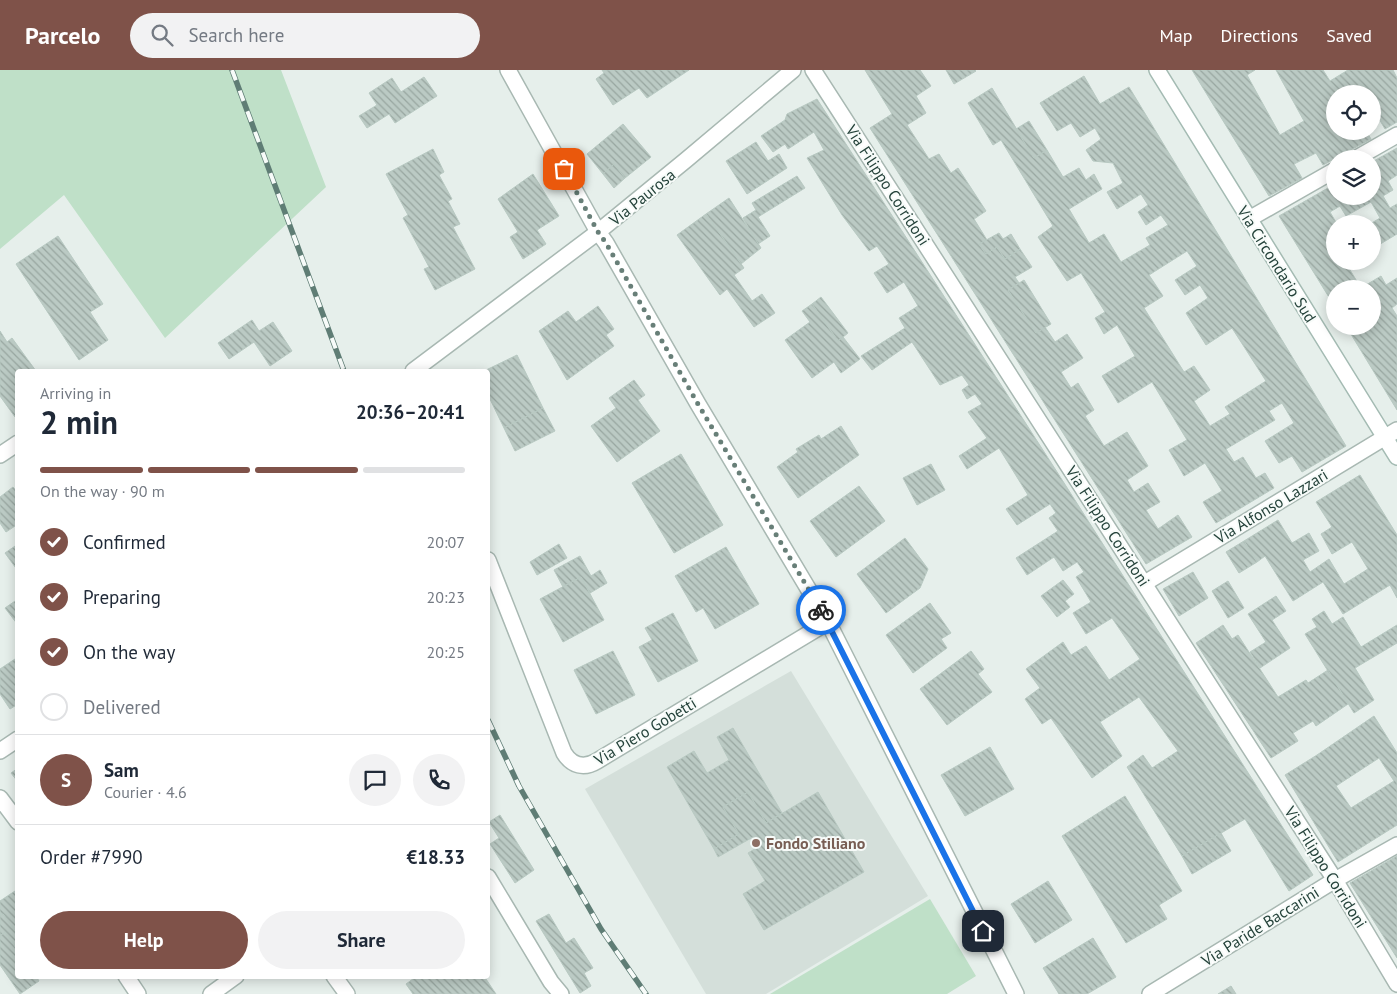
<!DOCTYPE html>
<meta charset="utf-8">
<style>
:root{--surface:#fff;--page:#f2f2f3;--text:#1f2937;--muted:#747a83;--line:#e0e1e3;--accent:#7f5249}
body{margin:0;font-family:"PT Sans",sans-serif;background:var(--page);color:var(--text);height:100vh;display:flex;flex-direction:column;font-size:19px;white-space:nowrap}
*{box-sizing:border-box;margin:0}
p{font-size:16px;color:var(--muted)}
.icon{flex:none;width:28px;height:28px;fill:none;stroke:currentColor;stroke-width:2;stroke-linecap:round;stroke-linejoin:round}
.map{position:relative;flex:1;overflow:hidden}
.sheet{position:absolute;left:15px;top:299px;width:475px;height:610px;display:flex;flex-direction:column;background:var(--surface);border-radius:5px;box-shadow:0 2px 12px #0003}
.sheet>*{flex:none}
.buttons{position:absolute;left:1326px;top:15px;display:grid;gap:10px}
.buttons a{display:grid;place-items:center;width:55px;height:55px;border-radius:50%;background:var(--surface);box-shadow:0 2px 12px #0003;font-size:25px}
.pin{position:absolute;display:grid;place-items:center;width:42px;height:42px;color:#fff;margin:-21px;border-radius:10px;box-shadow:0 2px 8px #0006}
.courier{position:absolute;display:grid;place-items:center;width:50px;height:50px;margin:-25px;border:4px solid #1a73e8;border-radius:50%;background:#fff;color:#222;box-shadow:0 1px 6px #0007}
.head em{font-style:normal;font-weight:800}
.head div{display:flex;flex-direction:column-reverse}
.head{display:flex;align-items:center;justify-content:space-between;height:85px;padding:0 25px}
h1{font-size:32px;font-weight:800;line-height:38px}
.bar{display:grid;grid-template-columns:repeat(4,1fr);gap:8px 5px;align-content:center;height:60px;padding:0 25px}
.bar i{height:6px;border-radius:4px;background:var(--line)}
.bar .active{background:var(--accent)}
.bar p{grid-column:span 4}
.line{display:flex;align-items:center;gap:12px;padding:0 25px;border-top:1px solid var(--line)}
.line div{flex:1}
.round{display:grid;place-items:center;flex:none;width:52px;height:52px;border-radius:26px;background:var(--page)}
ol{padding:0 25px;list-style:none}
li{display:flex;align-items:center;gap:15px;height:55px}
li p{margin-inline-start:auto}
li .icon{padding:5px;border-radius:50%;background:var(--accent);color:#fff;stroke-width:4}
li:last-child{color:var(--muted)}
li i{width:28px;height:28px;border:2px solid var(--line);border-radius:50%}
.action{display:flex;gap:10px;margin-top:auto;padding:10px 25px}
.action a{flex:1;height:58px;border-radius:30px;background:var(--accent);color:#fff;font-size:20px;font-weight:800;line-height:58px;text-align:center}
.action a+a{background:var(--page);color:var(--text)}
header{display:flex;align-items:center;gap:30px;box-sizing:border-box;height:70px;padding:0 25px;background:var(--accent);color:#fff}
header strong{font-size:24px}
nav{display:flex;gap:28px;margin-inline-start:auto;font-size:18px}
.search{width:350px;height:45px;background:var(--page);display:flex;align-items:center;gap:12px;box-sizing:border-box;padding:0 18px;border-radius:28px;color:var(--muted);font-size:19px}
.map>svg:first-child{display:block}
.built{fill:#d4dfda}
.green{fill:#bfe0c8}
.building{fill:url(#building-back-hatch);stroke:#b8c9c2;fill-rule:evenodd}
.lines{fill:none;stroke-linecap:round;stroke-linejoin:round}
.street-casing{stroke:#a8b8b2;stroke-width:18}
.secondary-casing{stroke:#a4bbb3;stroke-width:18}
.street{stroke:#fff;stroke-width:15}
.secondary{stroke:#fff;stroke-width:15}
.rail-casing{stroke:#5f7d75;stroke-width:5.5}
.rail{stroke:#f7fbf9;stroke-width:4;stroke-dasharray:11;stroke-linecap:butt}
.done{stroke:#687f78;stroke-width:5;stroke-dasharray:0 9}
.route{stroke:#1a73e8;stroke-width:6}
.education-dot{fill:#8d6e63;stroke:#f7fbf9;stroke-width:2}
.labels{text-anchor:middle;stroke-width:4;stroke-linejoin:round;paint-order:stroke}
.street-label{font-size:16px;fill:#24423a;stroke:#f7fbf9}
.education-label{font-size:16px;font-weight:bold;fill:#785e54;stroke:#f7fbf9;text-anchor:start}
</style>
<header>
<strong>Parcelo</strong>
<div class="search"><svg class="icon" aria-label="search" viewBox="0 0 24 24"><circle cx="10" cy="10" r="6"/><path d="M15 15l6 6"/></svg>Search here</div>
<nav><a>Map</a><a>Directions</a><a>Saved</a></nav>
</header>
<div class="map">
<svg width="1397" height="924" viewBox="0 0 1397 924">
<defs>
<pattern id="building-back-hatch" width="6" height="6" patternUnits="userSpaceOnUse" patternTransform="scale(1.25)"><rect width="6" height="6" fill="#bbcac4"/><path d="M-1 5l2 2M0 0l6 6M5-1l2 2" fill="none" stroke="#98a6a0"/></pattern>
</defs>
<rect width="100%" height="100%" fill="#e6efeb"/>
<polygon class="built" points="791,601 928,826 766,924 706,924 585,719"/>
<g class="green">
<polygon points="0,0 281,0 326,117 165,268 64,125 0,179"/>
<polygon points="930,829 976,906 947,924 770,924"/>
</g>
<g class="building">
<polygon points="602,0 689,0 647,28 639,18 613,35 596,9 604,3"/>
<polygon points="865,0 920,0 931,16 916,26 926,43 907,55 929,89 939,84 951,103 958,98 986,141 974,149 987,170 979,174 986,184 997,177 1005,189 1020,179 1032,197 1015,207 1019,213 1008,220 1036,263 1045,257 1055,272 1067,264 1083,288 1061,302 1071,318 1078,313 1094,340 1085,346 1104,376 1127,362 1148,396 1127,410 1134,422 1148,413 1160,432 1146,440 1158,459 1178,445 1192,467 1146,494 870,58 892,44"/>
<polygon points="946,0 975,0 976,1 954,14"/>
<polygon points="1192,0 1255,0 1247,5 1280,65 1304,51 1276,0 1323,0 1330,11 1348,0 1393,0 1397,8 1397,52 1385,59 1372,37 1372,24 1365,24 1364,22 1362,24 1335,24 1335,61 1344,61 1346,65 1352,61 1366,61 1371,69 1323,95 1316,83 1294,94 1302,108 1269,126"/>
<path d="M1084,6L1100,34L1129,17L1346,376L1302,402L1292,386L1279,393L1265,371L1294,353L1282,333L1269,341L1275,350L1226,379L1234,392L1243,387L1256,408L1265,403L1274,418L1216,453L1203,432L1222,421L1205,393L1184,406L1169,380L1187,370L1152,312L1118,333L1102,306L1135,286L1117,255L1104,264L1095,248L1105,242L1081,203L1067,211L1038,167L1053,156L1001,70L993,75L968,33L992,18L1034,88L1047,80L1063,107L1079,98L1086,110L1094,104L1102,119L1069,139L1089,173L1104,164L1121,192L1150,175L1146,168L1168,155L1161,145L1146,155L1138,142L1148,135L1141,124L1117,139L1107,122L1123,113L1113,93L1093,91L1086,80L1101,69L1095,58L1080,67L1071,53L1057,61L1040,33ZM1187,181L1197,196L1175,210L1185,225L1200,215L1208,228L1186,243L1206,275L1232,258L1266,311L1225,337L1230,344L1210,356L1194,331L1210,320L1194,296L1184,302L1144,238L1163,226L1149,205Z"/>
<polygon points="424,7 437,26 395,53 389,44 367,58 359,46 377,35 369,23 392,8 401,22"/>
<polygon points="817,29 1059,405 1313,805 1289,821 1245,749 1182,786 1127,697 1143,685 1152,698 1178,681 1139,627 1100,652 1122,686 1092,708 1051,648 1042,654 1025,629 1040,618 1026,599 1063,572 1071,585 1086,576 1109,610 1140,589 1112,548 1086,564 1073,543 1091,532 1076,507 1084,502 1077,492 1063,501 1054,487 1027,505 1016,488 1058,461 1049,448 1056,443 1050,434 1017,455 1006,439 1028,425 999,378 967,399 959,386 987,368 968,342 982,334 975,324 967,329 962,320 969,315 962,305 940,315 912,272 872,300 861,286 905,258 899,248 918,236 904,212 887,223 874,203 889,194 877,176 869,181 842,145 807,88 824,80 814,62 788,79 785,74 773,82 761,66 785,50 787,44"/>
<polygon points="1029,51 1047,80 1034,88 1016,59"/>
<polygon points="623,54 651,87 625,108 614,94 603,104 587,84"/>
<polygon points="756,72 768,91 779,84 787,98 747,124 726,91"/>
<polygon points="1397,78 1397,105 1388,111 1393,120 1383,126 1390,138 1397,134 1397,164 1372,179 1372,154 1370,154 1380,148 1371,132 1346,146 1340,136 1330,142 1337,154 1335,154 1335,191 1353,191 1347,195 1361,218 1381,206 1386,215 1397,208 1397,234 1392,238 1397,246 1397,340 1346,256 1372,256 1372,219 1335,219 1335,237 1279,146 1335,114 1335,126 1372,126 1372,92"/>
<polygon points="433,79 444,102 439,105 452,129 448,131 460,154 453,157 475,199 435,220 424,199 429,197 403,148 408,145 386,104"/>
<polygon points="614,94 625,108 614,118 603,104"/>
<polygon points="533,104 559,146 537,160 546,174 523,189 510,167 518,162 498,129"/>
<polygon points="797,106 805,118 758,147 770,166 758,174 743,148 756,140 752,133"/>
<polygon points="729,128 761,178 741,194 706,144"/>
<polygon points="706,144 744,198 734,205 752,231 762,224 775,243 754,257 727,219 720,225 677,165"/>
<polygon points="999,163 1003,169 1011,164 1020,179 1005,189 997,177 986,184 979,174"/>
<polygon points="58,166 103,234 90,242 108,270 79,290 16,194"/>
<polygon points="1024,210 1051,254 1036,263 1008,220"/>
<polygon points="821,227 848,263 838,271 812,234"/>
<polygon points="812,234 838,271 843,267 860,289 841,303 834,292 812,308 785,270 810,252 802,241"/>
<polygon points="598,236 614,259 606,265 614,276 567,310 539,261 568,241 576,252"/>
<polygon points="252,250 259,261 273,252 292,281 270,296 254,272 229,289 218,273"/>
<polygon points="0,261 7,272 12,268 36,301 18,301 18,345 15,347 0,326"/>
<polygon points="517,285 543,338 504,358 488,325 488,301 484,301"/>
<polygon points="634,310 645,325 638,330 660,361 617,392 591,356 616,338 609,328"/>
<polygon points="543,338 555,361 515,381 504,358"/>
<polygon points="841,356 859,385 798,428 777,397 798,382 796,379 819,365 821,369"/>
<polygon points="681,384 723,455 674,483 632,413"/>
<polygon points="931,394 945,420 917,435 903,408"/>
<polygon points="1360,405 1397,465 1397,528 1390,515 1343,544 1323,512 1293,531 1265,486 1257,492 1244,471 1278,450 1292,473 1309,463 1319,481 1303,490 1310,502 1329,489 1344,514 1368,499 1352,472 1332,484 1321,464 1332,457 1316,432"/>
<polygon points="859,416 885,451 836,487 810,451"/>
<polygon points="13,417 18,423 18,454 6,462 0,453 0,427"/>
<polygon points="905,468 928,499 920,518 886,543 857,504"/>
<polygon points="1244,471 1257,492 1239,503 1226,482"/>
<polygon points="18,474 18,501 5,483"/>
<polygon points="559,474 567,488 537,505 530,492"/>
<polygon points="726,477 759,534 715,559 703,538 696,542 675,506"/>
<polygon points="580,486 591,506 600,500 607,513 590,523 581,507 563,517 554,500"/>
<polygon points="1193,502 1208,528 1179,546 1163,519"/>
<polygon points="581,507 604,550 563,572 540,529"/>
<polygon points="1063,510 1074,524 1065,531 1070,537 1057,547 1041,526"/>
<polygon points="1228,511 1244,538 1228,548 1212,521"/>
<polygon points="1276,526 1286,541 1272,550 1290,578 1260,598 1250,582 1266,572 1248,544"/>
<polygon points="18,529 18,555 5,538"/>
<polygon points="930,533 951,563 941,569 947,578 913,603 886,565"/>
<polygon points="1324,541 1332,554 1343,547 1361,577 1397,555 1397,573 1355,598 1374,630 1354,643 1305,564 1317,557 1312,549"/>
<polygon points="673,543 698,591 658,612 639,577 652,570 645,558"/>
<polygon points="1223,555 1232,569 1238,565 1278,627 1306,610 1308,613 1328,600 1348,634 1316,656 1313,651 1293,663 1298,671 1271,688 1196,573"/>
<polygon points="613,581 635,625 596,644 574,600"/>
<polygon points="971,581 984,599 978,604 992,622 947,655 920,619"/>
<polygon points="18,587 18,634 10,639 0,624 0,599"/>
<path d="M1374,646L1397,683V755L1338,792L1285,705L1317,685ZM1379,688L1394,711L1351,738L1336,716Z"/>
<polygon points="733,658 782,743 766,753 748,722 723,737 739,764 714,779 667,697 694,681 707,703 729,690 717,667"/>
<polygon points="990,677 1014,719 965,746 941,705"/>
<polygon points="18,698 18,712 11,703"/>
<polygon points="748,722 766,753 818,722 864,802 764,860 743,824 765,811 748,783 758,777 753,767 718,787 714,779 739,764 723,737"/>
<polygon points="1125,726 1182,821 1159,835 1167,849 1126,873 1062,766"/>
<polygon points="500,745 534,800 515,813 490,774 499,768 489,752"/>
<polygon points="1221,763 1231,781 1192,804 1182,786"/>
<polygon points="1397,786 1397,888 1350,813"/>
<polygon points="1048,811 1072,850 1035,873 1011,834"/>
<polygon points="18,819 18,862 16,863 3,844 0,846 0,831"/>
<polygon points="3,844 18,865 18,877 16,878 5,862 0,866 0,846"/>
<polygon points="549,844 566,873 574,868 593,898 584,903 591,916 580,923 536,851"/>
<polygon points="5,862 16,878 18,877 18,906 36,906 39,911 20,924 0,895 0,866"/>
<polygon points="1093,868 1116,907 1087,924 1059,924 1043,898"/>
<polygon points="417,906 484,906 496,924 413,924 406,914"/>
<polygon points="1231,916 1236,924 1218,924"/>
</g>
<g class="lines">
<defs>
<g id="street">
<polyline points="508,0 598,162 606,173 698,334 828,552 1016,924"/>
<polyline points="813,0 1335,810 1397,914"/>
<polyline points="1355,89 1397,65"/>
<polyline points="1249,149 1335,100"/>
<polyline points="413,301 598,162 686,90 793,0"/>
<polyline points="0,385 18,373"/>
<path d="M488,490L564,683C572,696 584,699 597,691L828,552"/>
<polyline points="1145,513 1397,360"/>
<polyline points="0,681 18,669"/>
<polyline points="0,728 18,752"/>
<polyline points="488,807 551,912 561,924"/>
<polyline points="126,906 138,924"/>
<polyline points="334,906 347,924"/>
<polyline points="211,924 236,906"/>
<polyline points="1150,924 1335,810 1397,775"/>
</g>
<polyline id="secondary" points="1157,0 1397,387"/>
</defs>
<use href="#street" class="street-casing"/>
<use href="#secondary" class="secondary-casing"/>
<use href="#street" class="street"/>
<use href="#secondary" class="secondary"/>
<defs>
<g id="rail">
<polyline points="232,0 344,301"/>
<polyline points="488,650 519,716 601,859 646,924"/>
</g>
</defs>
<use href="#rail" class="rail-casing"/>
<use href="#rail" class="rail"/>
</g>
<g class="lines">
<polyline class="done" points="564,99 598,162 606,173 698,334 821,540"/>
<polyline class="route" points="821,540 983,861"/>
</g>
<circle class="education-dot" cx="756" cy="773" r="5"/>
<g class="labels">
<g class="street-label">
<text transform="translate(888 115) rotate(57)" y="6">Via Filippo Corridoni</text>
<text transform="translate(642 127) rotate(-39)" y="6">Via Paurosa</text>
<text transform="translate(1277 194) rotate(58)" y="6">Via Circondario Sud</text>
<text transform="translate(1271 436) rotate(-31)" y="6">Via Alfonso Lazzari</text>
<text transform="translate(1108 456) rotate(57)" y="6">Via Filippo Corridoni</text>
<text transform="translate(645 661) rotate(-31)" y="6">Via Piero Gobetti</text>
<text transform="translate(1326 797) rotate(58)" y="6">Via Filippo Corridoni</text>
<text transform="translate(1260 856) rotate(-32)" y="6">Via Paride Baccarini</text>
</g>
<g class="education-label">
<text x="766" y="779">Fondo Stiliano</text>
</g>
</g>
</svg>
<div class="buttons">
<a><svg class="icon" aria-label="locate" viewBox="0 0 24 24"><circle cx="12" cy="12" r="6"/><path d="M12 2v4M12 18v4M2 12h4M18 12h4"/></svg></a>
<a><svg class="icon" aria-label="layers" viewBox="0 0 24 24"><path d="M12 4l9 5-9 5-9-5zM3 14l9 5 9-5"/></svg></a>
<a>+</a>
<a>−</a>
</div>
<div class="pin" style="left:564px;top:99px;background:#ea580c"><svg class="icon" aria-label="bag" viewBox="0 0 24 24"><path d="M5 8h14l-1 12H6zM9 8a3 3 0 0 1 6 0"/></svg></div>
<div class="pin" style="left:983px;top:861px;background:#1f2937"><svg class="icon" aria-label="home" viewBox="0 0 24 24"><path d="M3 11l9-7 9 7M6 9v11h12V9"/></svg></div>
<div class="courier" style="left:821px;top:540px"><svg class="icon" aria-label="bike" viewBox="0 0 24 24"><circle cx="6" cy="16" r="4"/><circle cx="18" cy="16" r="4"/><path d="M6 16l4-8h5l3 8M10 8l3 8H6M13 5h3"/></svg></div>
<section class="sheet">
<div class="head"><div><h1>2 min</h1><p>Arriving in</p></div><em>20:36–20:41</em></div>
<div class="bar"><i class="active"></i><i class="active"></i><i class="active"></i><i></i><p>On the way · 90 m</p></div>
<ol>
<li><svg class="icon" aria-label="check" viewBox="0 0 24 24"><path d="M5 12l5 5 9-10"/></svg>Confirmed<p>20:07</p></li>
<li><svg class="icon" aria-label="check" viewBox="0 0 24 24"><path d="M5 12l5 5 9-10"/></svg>Preparing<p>20:23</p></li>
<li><svg class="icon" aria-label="check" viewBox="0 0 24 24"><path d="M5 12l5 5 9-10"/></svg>On the way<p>20:25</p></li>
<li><i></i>Delivered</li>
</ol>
<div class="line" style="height:90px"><b class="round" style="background:var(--accent);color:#fff">S</b><div><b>Sam</b><p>Courier · 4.6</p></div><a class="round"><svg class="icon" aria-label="chat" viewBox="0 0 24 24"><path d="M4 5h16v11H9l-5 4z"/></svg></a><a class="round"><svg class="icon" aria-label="phone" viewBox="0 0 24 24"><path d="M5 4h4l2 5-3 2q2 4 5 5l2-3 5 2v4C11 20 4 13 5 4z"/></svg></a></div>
<div class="line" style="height:65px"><div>Order #7990</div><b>€18.33</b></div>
<div class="action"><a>Help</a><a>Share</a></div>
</section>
</div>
